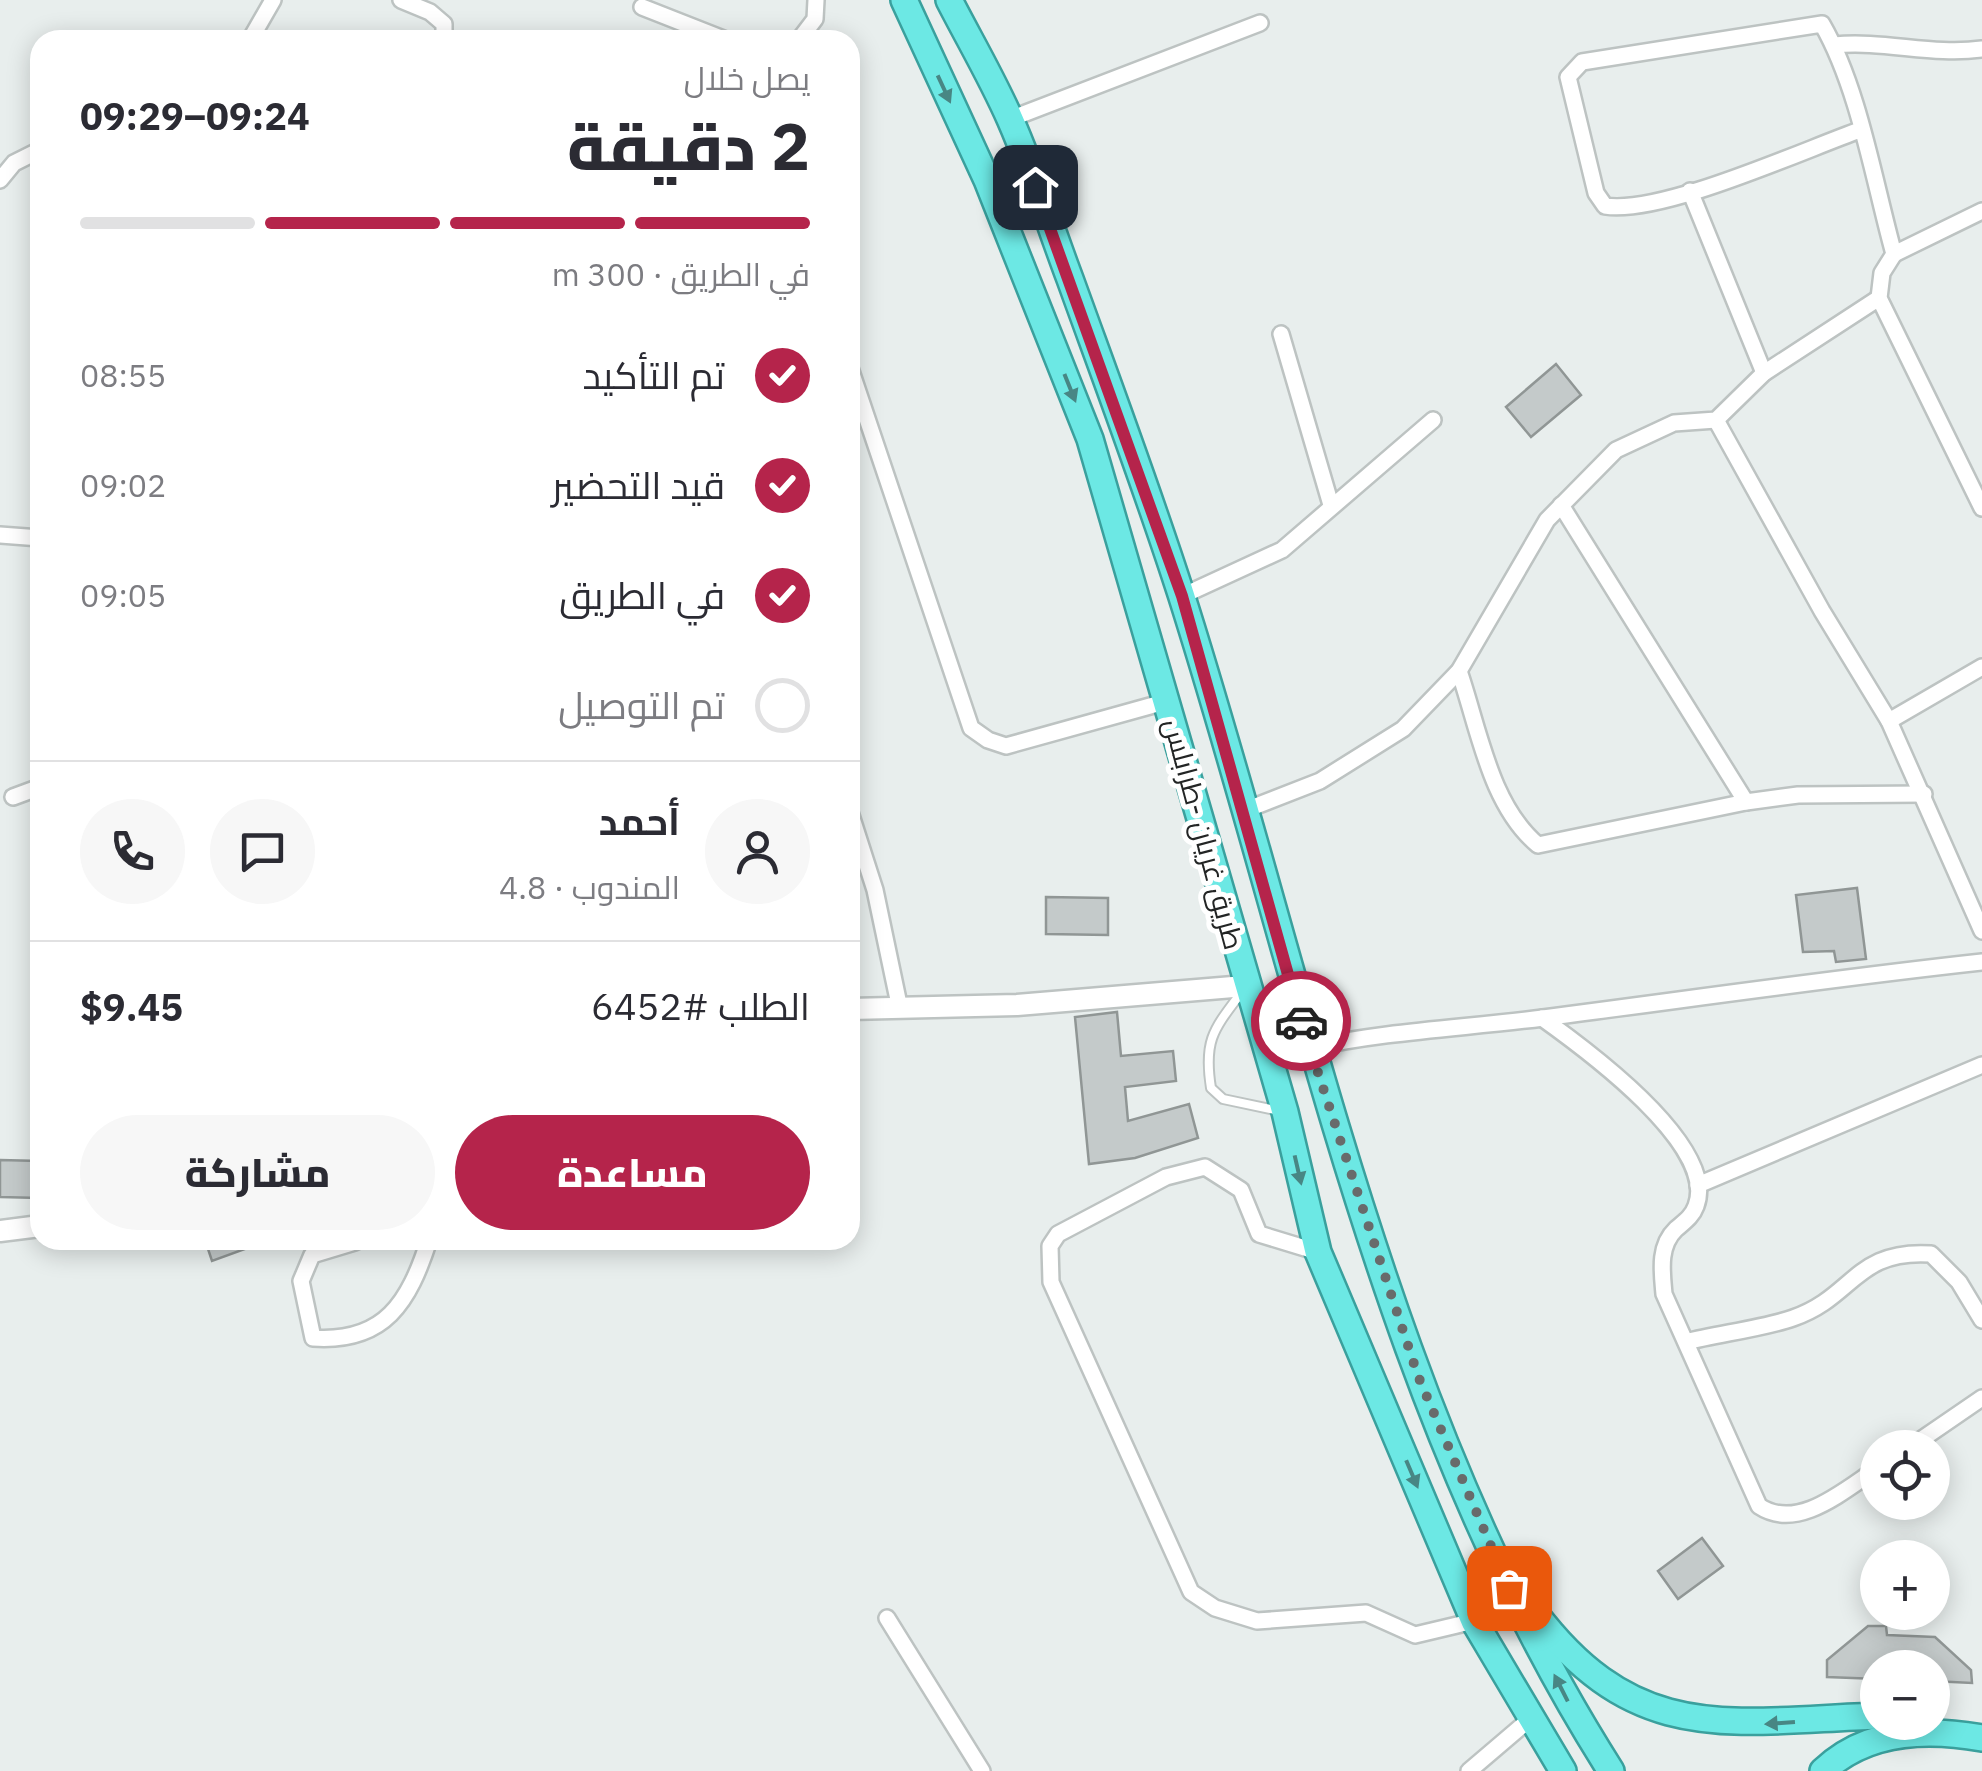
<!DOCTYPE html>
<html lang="ar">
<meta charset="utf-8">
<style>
:root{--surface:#fff;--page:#f7f7f7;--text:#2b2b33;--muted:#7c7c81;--line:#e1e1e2;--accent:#b5244b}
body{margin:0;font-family:"IBM Plex Sans",Cairo,sans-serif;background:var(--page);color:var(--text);direction:rtl;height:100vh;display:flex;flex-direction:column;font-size:38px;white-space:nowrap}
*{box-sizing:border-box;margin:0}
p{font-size:32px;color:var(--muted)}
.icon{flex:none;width:55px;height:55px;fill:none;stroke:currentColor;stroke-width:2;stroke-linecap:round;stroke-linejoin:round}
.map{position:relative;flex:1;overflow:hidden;direction:ltr}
.details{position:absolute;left:30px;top:30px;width:830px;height:1220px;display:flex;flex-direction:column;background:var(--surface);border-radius:30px;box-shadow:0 5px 25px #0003;direction:rtl}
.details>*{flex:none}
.fabs{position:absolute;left:1860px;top:1430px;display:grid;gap:20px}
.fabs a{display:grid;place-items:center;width:90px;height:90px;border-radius:50%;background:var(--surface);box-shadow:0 5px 25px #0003;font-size:50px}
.pin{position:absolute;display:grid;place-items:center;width:85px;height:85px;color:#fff;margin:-42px;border-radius:20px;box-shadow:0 5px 15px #0006}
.courier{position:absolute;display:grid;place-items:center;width:100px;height:100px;margin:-50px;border:8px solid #b5244b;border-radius:50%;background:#fff;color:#222;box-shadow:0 2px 12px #0007}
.summary em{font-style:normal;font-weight:800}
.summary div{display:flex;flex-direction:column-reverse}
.summary{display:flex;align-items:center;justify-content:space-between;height:170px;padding:0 50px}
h1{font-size:65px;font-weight:800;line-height:75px}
.bar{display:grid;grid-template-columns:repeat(4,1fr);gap:15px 10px;align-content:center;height:120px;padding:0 50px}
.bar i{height:12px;border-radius:8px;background:var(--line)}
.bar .on{background:var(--accent)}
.bar p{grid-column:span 4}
.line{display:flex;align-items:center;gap:25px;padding:0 50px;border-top:2px solid var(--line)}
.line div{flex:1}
.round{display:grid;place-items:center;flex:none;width:105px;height:105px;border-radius:52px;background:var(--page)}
ol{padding:0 50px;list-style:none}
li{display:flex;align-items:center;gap:30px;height:110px}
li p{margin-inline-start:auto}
li .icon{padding:10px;border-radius:50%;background:var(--accent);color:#fff;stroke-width:4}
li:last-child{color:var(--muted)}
li i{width:55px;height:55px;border:5px solid var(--line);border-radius:50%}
.cta{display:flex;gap:20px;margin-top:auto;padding:20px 50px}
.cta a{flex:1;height:115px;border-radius:60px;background:var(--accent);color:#fff;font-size:40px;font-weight:800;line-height:115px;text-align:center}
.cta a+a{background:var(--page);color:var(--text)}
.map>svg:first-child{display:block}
.building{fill:#c4caca;stroke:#909695;stroke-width:2.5}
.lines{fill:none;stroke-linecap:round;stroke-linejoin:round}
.service-casing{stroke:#bdc3c2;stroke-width:12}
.minor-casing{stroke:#bdc3c2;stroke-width:20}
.tertiary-casing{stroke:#bdc3c2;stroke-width:25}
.trunk-casing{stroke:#3aa09d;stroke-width:30}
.service{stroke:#fff;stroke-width:8}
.minor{stroke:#fff;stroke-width:15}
.tertiary{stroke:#fff;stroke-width:20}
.trunk{stroke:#6ce8e4;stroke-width:25}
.oneway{fill:#488684}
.done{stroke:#686b6b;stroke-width:10;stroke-dasharray:0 18}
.route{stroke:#b5244b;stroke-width:12}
.labels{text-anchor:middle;stroke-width:10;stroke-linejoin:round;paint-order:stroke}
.street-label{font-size:28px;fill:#232525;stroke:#fff}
</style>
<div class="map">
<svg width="1982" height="1771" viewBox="0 0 1982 1771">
<rect width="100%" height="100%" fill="#e8eeed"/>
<g class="building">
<polygon points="1556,364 1581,395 1531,437 1506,407"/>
<polygon points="1857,888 1866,959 1836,962 1834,951 1803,952 1796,895"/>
<polygon points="1046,897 1108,898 1108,935 1046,934"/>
<polygon points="1117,1012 1121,1056 1173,1051 1176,1081 1125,1087 1128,1121 1189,1104 1198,1138 1135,1158 1089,1164 1075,1017"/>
<polygon points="0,1160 40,1161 40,1198 0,1197"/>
<polygon points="205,1240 263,1240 264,1242 212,1261"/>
<polygon points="1702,1538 1723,1566 1678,1599 1658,1571"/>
<polygon points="1868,1626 1886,1626 1887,1635 1935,1637 1971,1670 1972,1683 1932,1681 1932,1668 1878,1668 1878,1679 1827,1677 1827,1660"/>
</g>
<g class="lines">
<defs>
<path id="service" d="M1244,989C1215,1028 1203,1038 1211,1088L1223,1099L1280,1111"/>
<g id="minor">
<polyline points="401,0 430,12 444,24 444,40"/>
<polyline points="642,7 726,40"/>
<polyline points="250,40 273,0"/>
<polyline points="799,40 815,19 816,0"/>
<path d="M1834,45C1885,40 1932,56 1982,49"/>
<polyline points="1010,119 1260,23"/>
<path d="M1860,130C1801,151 1661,215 1605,206L1596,193L1568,77L1582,62L1822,24C1859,88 1874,182 1894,254L1882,273L1879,298L1982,508"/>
<polyline points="0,180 14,163 40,150"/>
<polyline points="1690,191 1764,373"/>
<polyline points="1894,254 1982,211"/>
<polyline points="1281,334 1331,505"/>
<polyline points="850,368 971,728 988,740 1006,746 1168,701"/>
<polyline points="1716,420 1822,611 1889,721 1982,931"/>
<polyline points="1561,505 1746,802"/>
<polyline points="0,535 40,538"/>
<polyline points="1182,596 1282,550 1433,420"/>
<path d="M1459,671C1479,729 1490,805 1538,845L1746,802L1798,795L1924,794"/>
<polyline points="1889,721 1982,667"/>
<polyline points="13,797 40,787"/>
<polyline points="1243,811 1320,781 1403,729 1459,671 1547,520 1616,450 1674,423 1716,420 1764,373 1879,298"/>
<polyline points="850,812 875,890 900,1009"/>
<path d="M1542,1018C1584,1048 1719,1146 1696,1206C1692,1217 1684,1222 1676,1229C1658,1246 1662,1272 1664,1294L1759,1506C1798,1532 1844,1490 1878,1468"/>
<path d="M1309,1048C1387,1031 1465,1028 1543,1018C1690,999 1835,978 1982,962"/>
<polyline points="1698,1185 1982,1065"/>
<path d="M355,1242L312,1255L301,1281L313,1338C385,1343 409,1302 429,1240"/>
<polyline points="1318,1252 1259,1234 1241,1190 1205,1167 1166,1177 1058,1234 1050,1246 1051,1282 1191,1592 1215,1608 1257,1621 1366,1613 1415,1635 1474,1621"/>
<path d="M1686,1342C1717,1334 1765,1328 1793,1318C1854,1297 1855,1249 1931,1254L1959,1282L1982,1320"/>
<polyline points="1909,1448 1982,1398"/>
<polyline points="887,1618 982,1771"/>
<polyline points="1469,1771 1530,1719"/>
</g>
<g id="tertiary">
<polyline points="850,1009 1017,1005 1245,986"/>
<polyline points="0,1231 40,1226"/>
</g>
<g id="trunk">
<polyline points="904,0 987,180 1090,439 1285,1112 1318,1252 1474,1621 1563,1771"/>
<path d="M949,0C969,39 992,78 1010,119C1033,171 1050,226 1070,279C1108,384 1147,488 1181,594C1308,993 1382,1412 1611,1771"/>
<path d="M1535,1613C1637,1747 1731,1721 1878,1716"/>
<path d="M1823,1771C1866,1730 1927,1728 1982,1738"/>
</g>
</defs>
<use href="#service" class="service-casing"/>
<use href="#minor" class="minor-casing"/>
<use href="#tertiary" class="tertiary-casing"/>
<use href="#trunk" class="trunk-casing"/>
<use href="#service" class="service"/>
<use href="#minor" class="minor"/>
<use href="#tertiary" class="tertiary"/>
<use href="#trunk" class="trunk"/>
</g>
<defs><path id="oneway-solid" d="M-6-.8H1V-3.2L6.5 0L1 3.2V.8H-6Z" transform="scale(2.5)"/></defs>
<g class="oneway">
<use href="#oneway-solid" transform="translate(944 89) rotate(65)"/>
<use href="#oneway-solid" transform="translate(1070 388) rotate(68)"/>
<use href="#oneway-solid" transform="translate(1298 1170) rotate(77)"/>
<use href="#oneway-solid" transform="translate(1412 1474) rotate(67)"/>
<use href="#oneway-solid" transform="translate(1561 1688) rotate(-117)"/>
<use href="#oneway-solid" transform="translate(1780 1723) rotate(176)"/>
</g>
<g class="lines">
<polyline class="done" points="1301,1021 1418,1376 1509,1588"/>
<polyline class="route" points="1035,187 1182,596 1301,1021"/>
</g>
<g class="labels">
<g class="street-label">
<text transform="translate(1204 834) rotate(75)" y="10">طريق غريان -طرابلس</text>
</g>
</g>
</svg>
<div class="fabs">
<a><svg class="icon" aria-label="locate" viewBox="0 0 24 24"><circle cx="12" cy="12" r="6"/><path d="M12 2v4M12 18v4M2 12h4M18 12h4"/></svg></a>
<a>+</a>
<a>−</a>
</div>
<div class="pin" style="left:1509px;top:1588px;background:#ea580c"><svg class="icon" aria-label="bag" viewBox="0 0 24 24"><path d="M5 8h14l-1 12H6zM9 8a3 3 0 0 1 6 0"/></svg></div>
<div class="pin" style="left:1035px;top:187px;background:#1f2937"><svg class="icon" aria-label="home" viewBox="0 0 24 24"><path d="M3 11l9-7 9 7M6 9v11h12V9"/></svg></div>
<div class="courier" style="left:1301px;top:1021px"><svg class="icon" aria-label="car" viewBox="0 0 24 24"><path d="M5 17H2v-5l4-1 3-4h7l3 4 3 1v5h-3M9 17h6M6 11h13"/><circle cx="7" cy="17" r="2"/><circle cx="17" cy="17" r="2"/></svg></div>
<section class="details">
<div class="summary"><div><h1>2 دقيقة</h1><p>يصل خلال</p></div><em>09:24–09:29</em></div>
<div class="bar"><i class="on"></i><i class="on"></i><i class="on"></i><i></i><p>في الطريق · 300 m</p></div>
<ol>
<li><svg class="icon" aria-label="check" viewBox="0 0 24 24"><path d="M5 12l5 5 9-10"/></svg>تم التأكيد<p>08:55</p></li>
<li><svg class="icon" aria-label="check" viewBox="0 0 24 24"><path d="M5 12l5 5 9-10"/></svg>قيد التحضير<p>09:02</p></li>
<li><svg class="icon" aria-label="check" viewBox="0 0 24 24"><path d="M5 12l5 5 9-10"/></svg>في الطريق<p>09:05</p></li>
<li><i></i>تم التوصيل</li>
</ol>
<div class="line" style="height:180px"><a class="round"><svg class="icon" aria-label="person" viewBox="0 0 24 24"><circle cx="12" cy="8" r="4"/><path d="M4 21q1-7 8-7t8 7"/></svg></a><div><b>أحمد</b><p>المندوب · 4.8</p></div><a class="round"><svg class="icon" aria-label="chat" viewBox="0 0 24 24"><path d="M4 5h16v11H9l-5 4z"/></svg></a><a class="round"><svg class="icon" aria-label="phone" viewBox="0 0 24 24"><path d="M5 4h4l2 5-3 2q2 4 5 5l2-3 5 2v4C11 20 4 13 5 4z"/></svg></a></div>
<div class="line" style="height:130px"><div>الطلب #6452</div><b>$9.45</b></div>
<div class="cta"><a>مساعدة</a><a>مشاركة</a></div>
</section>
</div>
